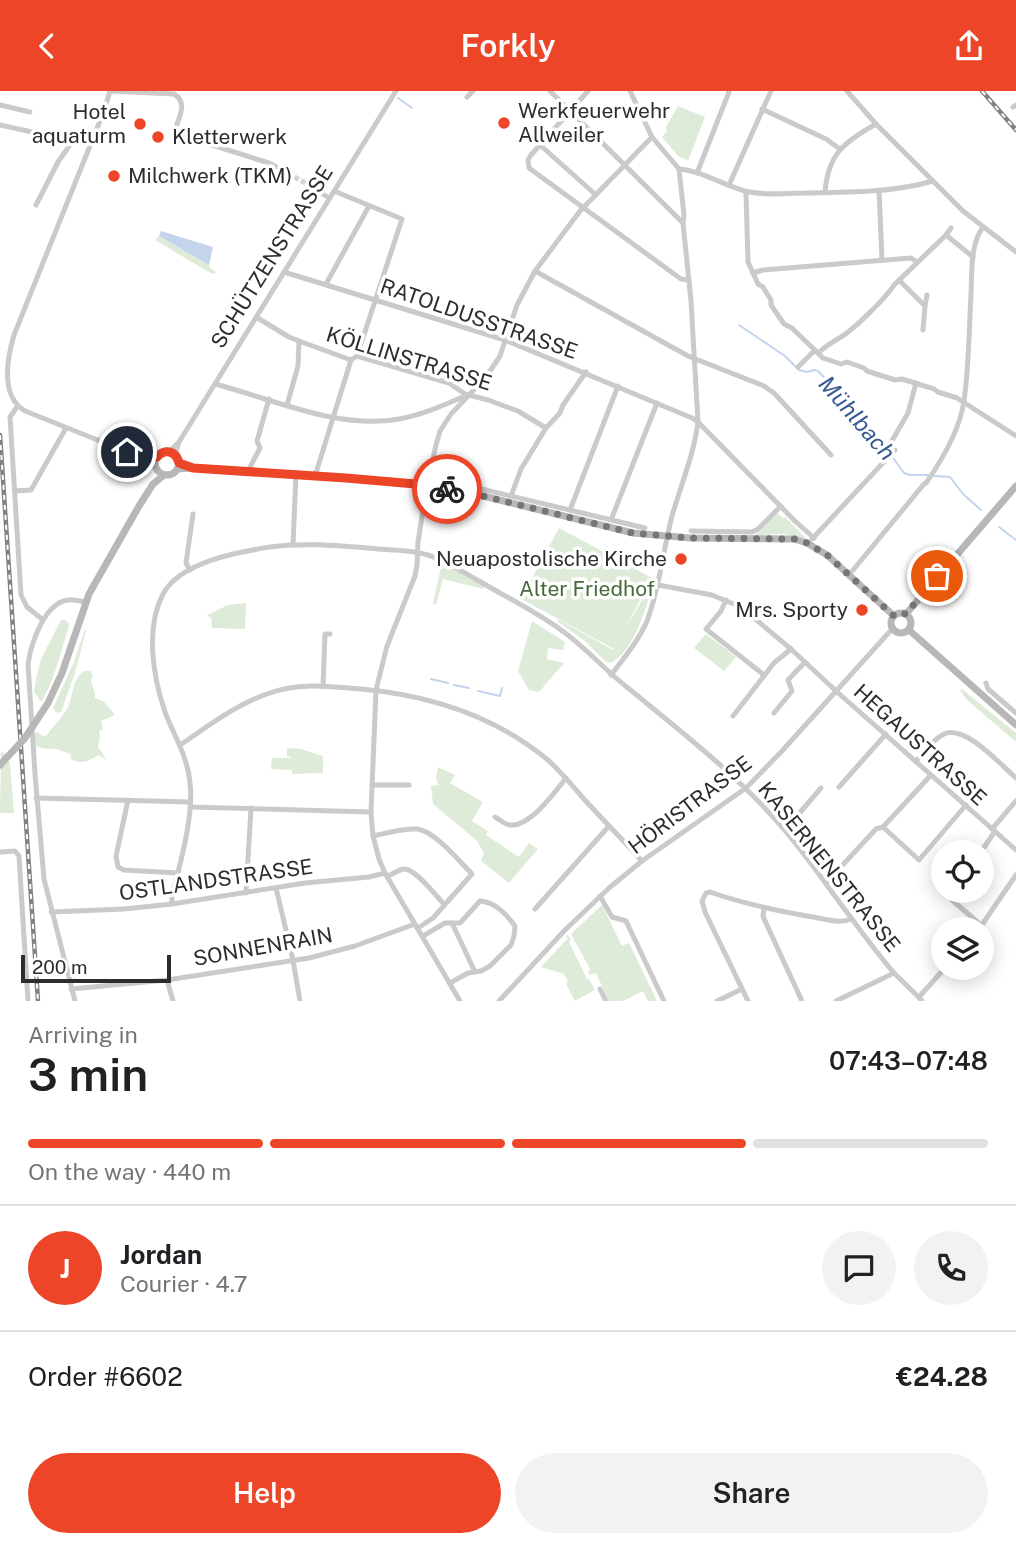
<!DOCTYPE html>
<meta charset="utf-8">
<style>
:root{--surface:#fff;--page:#f2f2f2;--text:#202124;--muted:#757577;--line:#e0e0e0;--accent:#ec4527}
body{margin:0;font-family:"Public Sans",sans-serif;background:var(--page);color:var(--text);height:100vh;display:flex;flex-direction:column;font-size:26px;white-space:nowrap}
*{box-sizing:border-box;margin:0}
p{font-size:23px;color:var(--muted)}
.icon{flex:none;width:38px;height:38px;fill:none;stroke:currentColor;stroke-width:2;stroke-linecap:round;stroke-linejoin:round}
.map{position:relative;height:910px;overflow:hidden}
.sheet{display:flex;flex-direction:column;background:var(--surface);flex:1}
.sheet>*{flex:none}
.tools{position:absolute;left:931px;top:749px;display:grid;gap:14px}
.tools a{display:grid;place-items:center;width:63px;height:63px;border-radius:50%;background:var(--surface);box-shadow:0 4px 18px #0003;font-size:35px}
.scale{position:absolute;left:21px;bottom:18px;width:150px;box-sizing:border-box;padding-left:7px;border:4px solid #2d2d2d;border-top:0;font-size:19px;line-height:24px;white-space:nowrap;color:#2d2d2d;-webkit-text-stroke:5px #fff;paint-order:stroke}
.pin{position:absolute;display:grid;place-items:center;width:60px;height:60px;color:#fff;margin:-30px;border:4px solid #fff;border-radius:50%;box-shadow:0 2px 7px #0007}
.courier{position:absolute;display:grid;place-items:center;width:70px;height:70px;margin:-35px;border:5px solid #ec4527;border-radius:50%;background:#fff;color:#222;box-shadow:0 2px 9px #0007}
.summary em{font-style:normal;font-weight:600}
.summary div{display:flex;flex-direction:column-reverse}
.summary{display:flex;align-items:center;justify-content:space-between;height:119px;padding:0 28px}
h1{font-size:46px;font-weight:600;line-height:52px}
.bar{display:grid;grid-template-columns:repeat(4,1fr);gap:10px 7px;align-content:center;height:84px;padding:0 28px}
.bar i{height:9px;border-radius:5px;background:var(--line)}
.bar .current{background:var(--accent)}
.bar p{grid-column:span 4}
.line{display:flex;align-items:center;gap:18px;padding:0 28px;border-top:2px solid var(--line)}
.line div{flex:1}
.round{display:grid;place-items:center;flex:none;width:74px;height:74px;border-radius:37px;background:var(--page)}
.button{display:flex;gap:14px;margin-top:auto;padding:14px 28px}
.button a{flex:1;height:80px;border-radius:42px;background:var(--accent);color:#fff;font-size:28px;font-weight:600;line-height:80px;text-align:center}
.button a+a{background:var(--page);color:var(--text)}
header{display:flex;justify-content:space-between;align-items:center;height:91px;padding:0 28px;background:var(--accent);color:#fff;font-size:32px;font-weight:600}
.map>svg:first-child{display:block}
.green{fill:#dfebd9}
.water{fill:#c4d4ec}
.lines{fill:none;stroke-linecap:round;stroke-linejoin:round}
.stream{stroke:#c4d4ec;stroke-width:2}
.street-tunnel{stroke:#d5d5d5;stroke-width:5;stroke-dasharray:5 2.5;stroke-linecap:butt}
.street{stroke:#cacaca;stroke-width:5}
.secondary{stroke:#b7b7b7;stroke-width:7}
.rail-casing{stroke:#828282;stroke-width:4.5}
.rail{stroke:#fff;stroke-width:2;stroke-dasharray:5;stroke-linecap:butt}
.secondary-bridge{stroke:#b7b7b7;stroke-width:7}
.done{stroke:#767676;stroke-width:7;stroke-dasharray:0 12.6}
.route{stroke:#ec4527;stroke-width:9}
.poi-dot{fill:#ec4527;stroke:#fff;stroke-width:2.5}
.labels{text-anchor:middle;stroke-width:7;stroke-linejoin:round;paint-order:stroke}
.poi-label{font-size:21px;fill:#2d2d2d;stroke:#fff;text-anchor:start}
.street-label{font-size:21px;fill:#2d2d2d;stroke:#fff}
.park-label{font-size:21px;fill:#456a39;stroke:#fff}
.water-label{font-size:23px;font-style:italic;fill:#385b92;stroke:#fff}
</style>
<header><svg class="icon" aria-label="back" viewBox="0 0 24 24"><path d="M15 5l-7 7 7 7"/></svg>Forkly<svg class="icon" aria-label="share" viewBox="0 0 24 24"><path d="M12 15V3M7 8l5-5 5 5M5 13v7h14v-7"/></svg></header>
<div class="map">
<svg width="1016" height="910" viewBox="0 0 1016 910">
<rect width="100%" height="100%" fill="#fff"/>
<g class="green">
<polygon points="678,15 705,26 688,70 678,65 662,46 667,40 666,36"/>
<polygon points="159,145 209,174 210,177 216,181 214,183 207,180 155,149"/>
<polygon points="777,422 783,427 785,426 807,448 785,443 755,444"/>
<path d="M559,437L652,487L624,539L648,499L650,504C644,523 631,564 610,572L605,570L585,550L557,530L559,529L613,559L614,558L521,508Z"/>
<polygon points="442,471 485,495 483,498 443,488 436,514 433,513"/>
<polygon points="246,512 245,538 212,537 211,527 207,524 228,514"/>
<path d="M61,529H65L68,531L69,535C61,560 55,587 42,610H40L34,601L36,587L41,568Z"/>
<polygon points="532,530 565,551 563,559 548,557 547,568 564,572 539,601 529,599 518,580"/>
<polygon points="85,538 86,540 75,582 61,621 56,622 53,617 74,571"/>
<polygon points="706,543 736,566 724,580 694,557"/>
<path d="M84,580H90L93,584L91,591L95,602V607L104,611L115,624L101,630L103,638L99,640L100,647L98,656L107,669L98,664C89,670 81,674 71,668L70,663C65,661 60,659 56,658C48,657 43,659 36,655L33,645L37,641L41,643V645L47,644C54,633 65,625 70,611C73,599 74,587 84,580Z"/>
<polygon points="962,598 1016,642 1016,651 966,608 960,599"/>
<polygon points="287,657 301,658 323,665 323,682 292,683 292,677 291,679 271,678 272,667 292,667 287,665"/>
<polygon points="1,661 5,662 10,673 14,722 0,722"/>
<polygon points="438,676 455,684 450,692 483,711 472,730 488,740 486,744 519,766 529,752 538,758 509,792 481,770 484,762 477,750 433,713 431,695 438,694 436,687"/>
<polygon points="602,814 622,855 629,852 657,910 648,910 643,900 623,910 609,910 596,882 590,884 588,880 590,878 571,843"/>
<polygon points="568,844 571,849 569,851 587,888 589,888 595,899 575,910 566,893 568,891 564,883 541,876 567,848 569,850 566,845"/>
</g>
<polygon class="water" points="161,140 213,156 209,174 159,145"/>
<g class="lines">
<g class="stream">
<polyline points="398,7 412,17"/>
<polyline points="739,234 785,265 799,279 807,281 814,279 818,280 832,295 841,309 865,336 866,342 886,357 904,382 910,384 928,384"/>
<polyline points="934,385 950,386 963,403 981,419"/>
<polyline points="999,436 1016,449"/>
<polyline points="431,588 448,592"/>
<polyline points="454,594 469,597"/>
<polyline points="478,600 500,605 502,597"/>
</g>
<polyline class="street-tunnel" points="288,82 315,98"/>
<g class="street">
<path d="M110,0L104,20L14,244C7,268 0,305 25,320L155,372"/>
<path d="M111,0L174,3C189,12 178,28 174,42L269,72L288,82"/>
<polyline points="550,0 683,132"/>
<polyline points="588,0 531,64 528,69 529,77 681,188 689,189"/>
<polyline points="630,0 652,46 679,78"/>
<polyline points="847,0 876,33 963,120 1016,161"/>
<polyline points="467,6 473,0"/>
<polyline points="0,14 30,21"/>
<polyline points="1013,16 1016,14"/>
<polyline points="762,18 826,48 840,58"/>
<polyline points="0,34 73,50"/>
<polyline points="540,54 596,104"/>
<path d="M679,78C702,80 723,94 745,100C764,105 786,102 805,102C847,101 892,102 933,90"/>
<polyline points="697,82 729,1"/>
<polyline points="729,94 771,0"/>
<polyline points="315,98 329,107"/>
<polyline points="879,99 882,169"/>
<polyline points="334,100 402,128 357,265"/>
<polyline points="746,101 748,171 758,193 763,196 771,209 771,214 784,233 792,237 823,267 841,273 847,271 864,277 867,280 895,289 902,288 934,298 938,301 957,307 1016,345"/>
<path d="M825,101C828,63 844,51 876,33"/>
<polyline points="36,114 58,71 79,41 82,39 95,42"/>
<polyline points="946,144 973,166"/>
<polyline points="535,180 688,265 764,295 774,302 831,364"/>
<polyline points="284,181 505,249 692,327 698,331 795,430 814,447"/>
<polyline points="753,182 763,179 911,167 917,171"/>
<polyline points="899,189 925,215 923,239"/>
<polyline points="326,193 369,115"/>
<polyline points="925,215 927,204"/>
<polyline points="256,226 289,246 299,250 298,275 287,314"/>
<polyline points="299,250 351,269 357,265 449,292 465,303 488,309 518,320 546,337"/>
<path d="M818,262C828,253 831,252 841,246C854,238 886,207 894,194L946,144L951,137"/>
<polyline points="798,276 815,259"/>
<path d="M215,293C273,308 338,339 399,328C422,324 444,314 465,305"/>
<polyline points="17,316 10,326 21,504 27,516 43,529"/>
<polyline points="169,361 179,351 396,0"/>
<polyline points="175,364 179,351"/>
<polyline points="141,365 157,366"/>
<polyline points="248,380 260,357 257,350 269,308"/>
<polyline points="315,385 351,269"/>
<polyline points="440,388 645,437"/>
<polyline points="15,400 31,399 66,337"/>
<polyline points="511,405 521,378 546,337 560,322 563,314 586,281"/>
<polyline points="570,419 618,295"/>
<polyline points="611,429 657,312"/>
<polyline points="691,440 752,441 758,438 781,415"/>
<polyline points="812,448 895,359 889,355 908,322 916,292"/>
<polyline points="293,454 296,383"/>
<polyline points="190,479 186,472 193,423"/>
<path d="M849,484L924,393L926,392C942,369 960,338 964,310C969,275 969,239 971,203C972,183 970,153 983,136"/>
<polyline points="658,494 712,504 741,516 791,558 836,600 1016,759"/>
<polyline points="726,509 721,520 706,538 764,584"/>
<path d="M611,584C624,567 639,549 647,530C660,496 663,459 672,425C681,394 694,363 698,331L691,210L683,132L684,124L679,78"/>
<polyline points="986,592 988,598 1016,622"/>
<polyline points="323,595 325,543 330,543"/>
<polyline points="774,622 792,600 788,589 805,571"/>
<polyline points="733,625 774,572 791,558"/>
<path d="M180,654C207,636 235,614 267,603C298,591 329,595 361,598C428,604 495,625 548,669C561,681 572,694 584,708C603,729 623,749 642,770"/>
<path d="M916,670C924,661 932,649 944,643C965,633 1001,674 1016,687"/>
<polyline points="372,694 409,694"/>
<polyline points="839,696 886,643"/>
<polyline points="36,707 190,711"/>
<polyline points="128,709 116,765 118,776 124,779 178,782"/>
<polyline points="190,716 371,721"/>
<path d="M495,726C499,728 504,733 510,734C530,736 555,701 566,687"/>
<polyline points="883,736 919,769 966,714"/>
<polyline points="992,738 1016,710"/>
<polyline points="785,739 821,697"/>
<path d="M373,745C387,742 403,737 417,738C435,740 460,771 472,783L433,827L418,837"/>
<polyline points="0,761 15,760 19,765 28,910"/>
<polyline points="981,761 995,740"/>
<path d="M387,786C392,783 398,779 404,778C415,777 436,805 444,813"/>
<polyline points="826,792 876,738 883,736 931,684"/>
<polyline points="276,797 293,869 300,910"/>
<polyline points="955,800 952,809 982,835"/>
<polyline points="246,802 251,717"/>
<polyline points="600,805 612,826 626,830 664,910"/>
<path d="M172,813V805C180,773 194,725 190,692C188,666 174,645 165,621C153,586 145,537 163,503C180,471 238,461 270,456C306,451 342,455 378,458C395,459 412,459 428,464C446,470 463,481 479,490C506,506 535,520 561,539C585,556 605,579 628,597C683,642 736,683 783,737C808,766 829,798 852,828C866,847 880,866 895,883C904,892 914,901 922,910"/>
<polyline points="764,817 763,825 765,830 802,910"/>
<polyline points="535,818 609,735"/>
<polyline points="51,821 124,818 172,813 305,792 369,786 385,782"/>
<polyline points="452,832 475,881"/>
<polyline points="979,838 1016,784"/>
<path d="M423,845L445,832H460L480,810C495,811 506,823 515,835L514,845L511,854L490,875L481,880L468,882L450,892"/>
<polyline points="167,889 173,910"/>
<polyline points="71,898 167,889 309,867 355,855 415,833"/>
<polyline points="600,898 606,910"/>
<polyline points="919,906 945,877"/>
<path d="M75,910L44,788L35,683L28,573C31,553 44,512 68,509C73,508 80,510 85,511"/>
<polyline points="460,910 385,782 379,768 373,745 371,721 376,599 387,555 415,485 417,474 418,451 427,394 436,354 440,340 451,323 486,286 500,265 517,214 535,180 580,120 652,46"/>
<polyline points="499,910 564,840 609,797 642,770 746,697 782,660 893,537"/>
<polyline points="717,910 742,898"/>
<path d="M748,910L705,821L702,810L706,802L710,801C744,813 778,820 813,826C826,828 840,833 851,828"/>
<polyline points="836,910 894,882"/>
</g>
<g class="secondary">
<circle cx="167" cy="372" r="12"/>
<polyline points="177,378 193,377 248,380 346,387 427,394 479,404 633,442 690,447 794,448 807,452 827,464 894,525"/>
<circle cx="901" cy="532" r="10"/>
<polyline points="906,523 1016,395"/>
<polyline points="909,539 1016,634"/>
<polyline points="48,612 62,582 89,503 139,415 153,393 164,384"/>
</g>
<defs>
<g id="rail">
<polyline points="982,0 1016,39"/>
<polyline points="0,344 38,910"/>
</g>
</defs>
<use href="#rail" class="rail-casing"/>
<use href="#rail" class="rail"/>
<polyline class="secondary-bridge" points="0,674 25,647 48,612"/>
</g>
<g class="lines">
<polyline class="done" points="447,398 479,404 633,442 690,447 794,448 807,452 827,464 894,525 900,522 906,523 937,485"/>
<path class="route" d="M127,361L138,365L157,366C165,357 176,360 179,372L193,377L346,387L427,394L447,398"/>
</g>
<g class="poi-dot">
<circle cx="504" cy="32" r="7"/>
<circle cx="140" cy="33" r="7"/>
<circle cx="158" cy="46" r="7"/>
<circle cx="114" cy="85" r="7"/>
<circle cx="681" cy="468" r="7"/>
<circle cx="862" cy="519" r="7"/>
</g>
<g class="labels">
<g class="poi-label">
<text x="518" y="27">Werkfeuerwehr<tspan x="518" dy="24">Allweiler</tspan></text>
<text x="126" y="28" text-anchor="end">Hotel<tspan x="126" dy="24">aquaturm</tspan></text>
<text x="172" y="53">Kletterwerk</text>
<text x="128" y="92">Milchwerk (TKM)</text>
<text x="667" y="475" text-anchor="end">Neuapostolische Kirche</text>
<text x="848" y="526" text-anchor="end">Mrs. Sporty</text>
</g>
<g class="street-label">
<text transform="translate(272 166) rotate(-58)" y="7">SCHÜTZENSTRASSE</text>
<text transform="translate(479 228) rotate(19)" y="7">RATOLDUSSTRASSE</text>
<text transform="translate(409 268) rotate(17)" y="7">KÖLLINSTRASSE</text>
<text transform="translate(920 654) rotate(42)" y="7">HEGAUSTRASSE</text>
<text transform="translate(690 714) rotate(-37)" y="7">HÖRISTRASSE</text>
<text transform="translate(829 776) rotate(51)" y="7">KASERNENSTRASSE</text>
<text transform="translate(216 789) rotate(-8)" y="7">OSTLANDSTRASSE</text>
<text transform="translate(263 856) rotate(-10)" y="7">SONNENRAIN</text>
</g>
<g class="park-label">
<text x="587" y="505">Alter Friedhof</text>
</g>
<g class="water-label">
<text transform="translate(857 327) rotate(49)" y="8">Mühlbach</text>
</g>
</g>
</svg>
<div class="tools">
<a><svg class="icon" aria-label="locate" viewBox="0 0 24 24"><circle cx="12" cy="12" r="6"/><path d="M12 2v4M12 18v4M2 12h4M18 12h4"/></svg></a>
<a><svg class="icon" aria-label="layers" viewBox="0 0 24 24"><path d="M12 4l9 5-9 5-9-5zM3 14l9 5 9-5"/></svg></a>
</div>
<div class="scale">200 m</div>
<div class="pin" style="left:937px;top:485px;background:#ea580c"><svg class="icon" aria-label="bag" viewBox="0 0 24 24"><path d="M5 8h14l-1 12H6zM9 8a3 3 0 0 1 6 0"/></svg></div>
<div class="pin" style="left:127px;top:361px;background:#1f2937"><svg class="icon" aria-label="home" viewBox="0 0 24 24"><path d="M3 11l9-7 9 7M6 9v11h12V9"/></svg></div>
<div class="courier" style="left:447px;top:398px"><svg class="icon" aria-label="bike" viewBox="0 0 24 24"><circle cx="6" cy="16" r="4"/><circle cx="18" cy="16" r="4"/><path d="M6 16l4-8h5l3 8M10 8l3 8H6M13 5h3"/></svg></div>
</div>
<section class="sheet">
<div class="summary"><div><h1>3 min</h1><p>Arriving in</p></div><em>07:43–07:48</em></div>
<div class="bar"><i class="current"></i><i class="current"></i><i class="current"></i><i></i><p>On the way · 440 m</p></div>
<div class="line" style="height:126px"><b class="round" style="background:var(--accent);color:#fff">J</b><div><b>Jordan</b><p>Courier · 4.7</p></div><a class="round"><svg class="icon" aria-label="chat" viewBox="0 0 24 24"><path d="M4 5h16v11H9l-5 4z"/></svg></a><a class="round"><svg class="icon" aria-label="phone" viewBox="0 0 24 24"><path d="M5 4h4l2 5-3 2q2 4 5 5l2-3 5 2v4C11 20 4 13 5 4z"/></svg></a></div>
<div class="line" style="height:91px"><div>Order #6602</div><b>€24.28</b></div>
<div class="button"><a>Help</a><a>Share</a></div>
</section>
